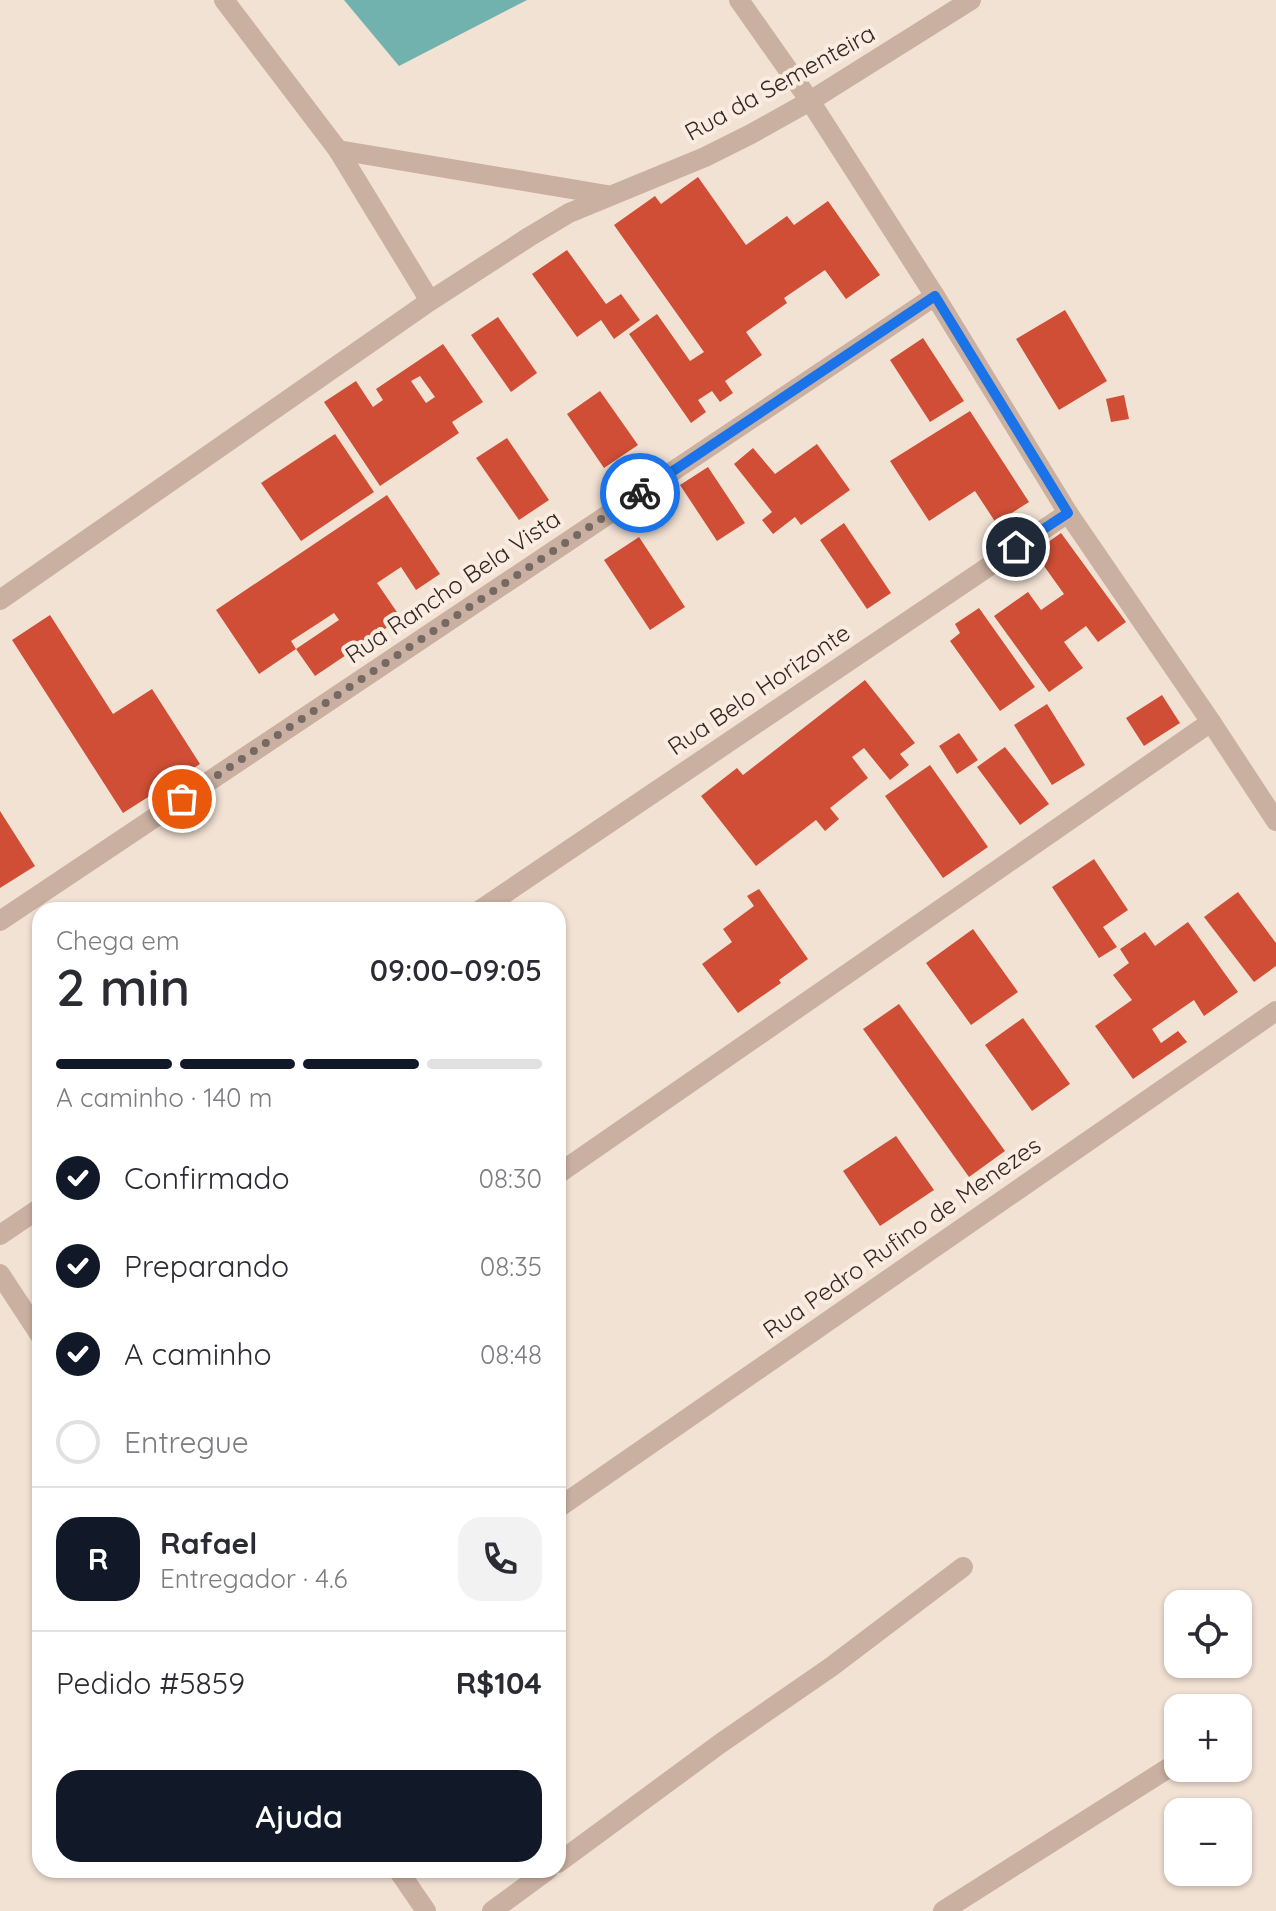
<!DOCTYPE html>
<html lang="pt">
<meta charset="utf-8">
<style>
:root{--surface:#fff;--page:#f2f2f3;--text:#2b2b33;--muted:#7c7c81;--line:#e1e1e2;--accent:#111827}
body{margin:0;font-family:Quicksand,sans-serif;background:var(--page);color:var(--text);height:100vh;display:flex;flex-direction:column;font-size:30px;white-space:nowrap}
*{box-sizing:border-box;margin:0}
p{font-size:26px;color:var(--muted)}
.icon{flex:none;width:44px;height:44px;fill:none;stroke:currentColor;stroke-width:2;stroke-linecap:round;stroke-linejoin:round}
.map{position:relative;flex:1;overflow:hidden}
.drawer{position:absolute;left:32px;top:902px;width:534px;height:976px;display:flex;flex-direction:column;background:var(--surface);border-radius:24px;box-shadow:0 2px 6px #0004}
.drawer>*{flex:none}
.tools{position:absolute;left:1164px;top:1590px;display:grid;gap:16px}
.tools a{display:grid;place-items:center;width:88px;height:88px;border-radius:16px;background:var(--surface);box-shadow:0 2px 6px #0004;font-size:40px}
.pin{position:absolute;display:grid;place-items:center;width:68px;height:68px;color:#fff;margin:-34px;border:4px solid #fff;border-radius:50%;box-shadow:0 2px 8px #0007}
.courier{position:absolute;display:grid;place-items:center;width:80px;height:80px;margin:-40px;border:6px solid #1a73e8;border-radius:50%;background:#fff;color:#222;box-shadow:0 2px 10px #0007}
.overview em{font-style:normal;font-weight:600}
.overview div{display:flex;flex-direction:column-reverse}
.overview{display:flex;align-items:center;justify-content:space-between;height:136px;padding:0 24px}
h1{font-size:52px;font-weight:600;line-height:60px}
.bar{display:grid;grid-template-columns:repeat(4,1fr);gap:12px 8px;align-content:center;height:96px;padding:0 24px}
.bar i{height:10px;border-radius:6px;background:var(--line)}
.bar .on{background:var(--accent)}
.bar p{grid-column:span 4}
.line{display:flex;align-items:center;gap:20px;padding:0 24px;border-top:2px solid var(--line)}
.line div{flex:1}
.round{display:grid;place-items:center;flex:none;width:84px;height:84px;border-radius:24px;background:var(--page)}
ol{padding:0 24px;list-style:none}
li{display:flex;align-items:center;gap:24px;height:88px}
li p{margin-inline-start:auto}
li .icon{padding:8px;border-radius:50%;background:var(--accent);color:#fff;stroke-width:4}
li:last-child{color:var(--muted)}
li i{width:44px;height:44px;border:4px solid var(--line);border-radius:50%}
.cta{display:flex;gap:16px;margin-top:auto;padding:16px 24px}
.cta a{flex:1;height:92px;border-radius:24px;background:var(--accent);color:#fff;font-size:32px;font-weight:600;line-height:92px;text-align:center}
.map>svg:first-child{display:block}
.water{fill:#71b1ae}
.building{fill:#cf4e35;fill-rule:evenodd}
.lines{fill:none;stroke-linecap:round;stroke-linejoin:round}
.street{stroke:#cab0a0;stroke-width:20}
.done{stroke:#766862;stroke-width:8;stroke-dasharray:0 14.4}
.route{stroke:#1a73e8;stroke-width:10}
.labels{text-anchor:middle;stroke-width:8;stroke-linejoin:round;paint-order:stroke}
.street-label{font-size:24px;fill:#332724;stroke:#faece0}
</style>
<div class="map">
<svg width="1276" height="1911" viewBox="0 0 1276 1911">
<rect width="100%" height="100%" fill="#f2e2d4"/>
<polygon class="water" points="344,0 527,0 399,66"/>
<g class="building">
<polygon points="698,177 746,245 787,216 794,225 828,201 880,275 846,299 825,270 784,298 787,303 746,332 762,355 725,381 733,393 720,402 712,391 698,400 706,412 691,423 629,334 657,314 690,361 704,352 614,225 655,196 661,204"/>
<polygon points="567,250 606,304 621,294 640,320 614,339 601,320 577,337 532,274"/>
<polygon points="1065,310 1107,381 1059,410 1016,339"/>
<polygon points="498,317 537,373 511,392 471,335"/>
<polygon points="923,338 964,401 930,422 890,360"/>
<path d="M443,344L483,402L452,422L459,433L380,486L324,402L356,381L373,407L383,400L376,389ZM420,376L435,397L426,403L411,381Z"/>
<polygon points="600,391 638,445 604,468 567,414"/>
<polygon points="1124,395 1129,419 1111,422 1106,399"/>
<polygon points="970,411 1029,502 996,523 975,491 929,521 890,461"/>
<polygon points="335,434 374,492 301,541 261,483"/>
<polygon points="507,438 549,500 519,520 476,458"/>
<polygon points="817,444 850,490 801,525 795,517 773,534 762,520 772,512 734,464 753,448 775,474"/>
<polygon points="708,467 745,523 717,541 680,485"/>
<polygon points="387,495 440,574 416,590 401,567 377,583 401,618 315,676 296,649 339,620 334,613 291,641 296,649 259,674 216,610"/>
<polygon points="844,523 891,593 867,609 820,540"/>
<polygon points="1061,533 1126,622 1098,642 1086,626 1064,642 1083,668 1049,692 994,616 1028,592 1041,610 1064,594 1034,552"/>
<polygon points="639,537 685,607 650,630 604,560"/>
<polygon points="979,608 1035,687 1000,711 950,641 960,633 955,624"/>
<polygon points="50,615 113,714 152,689 200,764 123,813 12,640"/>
<polygon points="865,680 915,743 900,754 909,765 890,780 864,748 852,757 868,778 830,808 839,819 825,831 816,820 756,866 701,796 737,768 743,775"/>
<polygon points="1162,695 1180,723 1144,746 1126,718"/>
<polygon points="1047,704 1085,765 1052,785 1014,725"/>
<polygon points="959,733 978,760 957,774 939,746"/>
<polygon points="1005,747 1049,804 1020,825 977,767"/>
<polygon points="930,765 988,847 943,878 885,796"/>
<polygon points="0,811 35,866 0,888"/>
<polygon points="1094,859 1128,910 1103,927 1117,947 1099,958 1052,887"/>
<polygon points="759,889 808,959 779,980 781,983 738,1013 702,964 732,942 723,929 754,906 747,896"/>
<polygon points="1238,892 1276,943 1276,966 1254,982 1204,917"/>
<polygon points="1188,922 1238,992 1204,1016 1194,1000 1152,1029 1161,1043 1178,1031 1187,1042 1133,1079 1095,1026 1132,1000 1113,975 1129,963 1120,949 1145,932 1155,946"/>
<polygon points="973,929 1018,992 971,1025 926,963"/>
<polygon points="899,1004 1005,1151 969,1177 863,1029"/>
<polygon points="1023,1018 1070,1084 1032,1111 985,1045"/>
<polygon points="896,1136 934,1190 880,1226 843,1171"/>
</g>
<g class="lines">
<g class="street">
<polyline points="224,0 338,150 430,301"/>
<polyline points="739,0 810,101 935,296 1068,513 1211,722 1276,821"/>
<polyline points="338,150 607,195"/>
<polyline points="0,600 430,301 529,237 569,213 705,157 751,134 810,101 971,0"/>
<polyline points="480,910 1068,513"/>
<polyline points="0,921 935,296"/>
<polyline points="558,1174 1211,722"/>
<polyline points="0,1235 40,1208"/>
<polyline points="0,1274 40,1335"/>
<polyline points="558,1508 1276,1011"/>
<polyline points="558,1863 721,1743 831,1667 963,1567"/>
<polyline points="398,1870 426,1911"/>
<polyline points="492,1911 548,1870"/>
<polyline points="943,1911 1178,1762"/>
</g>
</g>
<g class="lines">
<polyline class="done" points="182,799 640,493"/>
<polyline class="route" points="640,493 935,296 1068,513 1016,547"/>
</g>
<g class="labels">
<g class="street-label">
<text transform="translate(780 83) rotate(-29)" y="8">Rua da Sementeira</text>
<text transform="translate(453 587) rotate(-34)" y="8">Rua Rancho Bela Vista</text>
<text transform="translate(759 690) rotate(-34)" y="8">Rua Belo Horizonte</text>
<text transform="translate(902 1238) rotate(-35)" y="8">Rua Pedro Rufino de Menezes</text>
</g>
</g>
</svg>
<div class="tools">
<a><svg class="icon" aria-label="locate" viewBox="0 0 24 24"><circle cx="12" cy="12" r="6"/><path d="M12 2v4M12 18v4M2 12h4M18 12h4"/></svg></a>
<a>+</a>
<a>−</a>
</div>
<div class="pin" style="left:182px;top:799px;background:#ea580c"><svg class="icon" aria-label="bag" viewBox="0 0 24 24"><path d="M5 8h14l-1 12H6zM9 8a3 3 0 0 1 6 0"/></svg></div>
<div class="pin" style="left:1016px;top:547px;background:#1f2937"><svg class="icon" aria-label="home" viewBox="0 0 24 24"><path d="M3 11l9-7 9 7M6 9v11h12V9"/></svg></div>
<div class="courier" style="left:640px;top:493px"><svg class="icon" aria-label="bike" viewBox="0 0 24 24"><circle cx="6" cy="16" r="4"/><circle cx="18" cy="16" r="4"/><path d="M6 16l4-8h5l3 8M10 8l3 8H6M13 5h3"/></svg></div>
<section class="drawer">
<div class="overview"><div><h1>2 min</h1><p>Chega em</p></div><em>09:00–09:05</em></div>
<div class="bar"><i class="on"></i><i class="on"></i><i class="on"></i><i></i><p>A caminho · 140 m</p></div>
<ol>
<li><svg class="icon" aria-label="check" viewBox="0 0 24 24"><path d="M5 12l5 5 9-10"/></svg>Confirmado<p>08:30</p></li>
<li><svg class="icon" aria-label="check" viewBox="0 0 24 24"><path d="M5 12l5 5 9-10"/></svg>Preparando<p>08:35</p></li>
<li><svg class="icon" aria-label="check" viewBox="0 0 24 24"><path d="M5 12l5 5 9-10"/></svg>A caminho<p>08:48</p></li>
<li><i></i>Entregue</li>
</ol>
<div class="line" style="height:144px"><b class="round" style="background:var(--accent);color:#fff">R</b><div><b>Rafael</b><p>Entregador · 4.6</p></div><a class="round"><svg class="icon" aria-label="phone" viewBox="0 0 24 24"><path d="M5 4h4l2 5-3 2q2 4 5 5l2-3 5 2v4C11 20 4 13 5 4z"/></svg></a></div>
<div class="line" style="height:104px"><div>Pedido #5859</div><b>R$104</b></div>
<div class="cta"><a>Ajuda</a></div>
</section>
</div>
